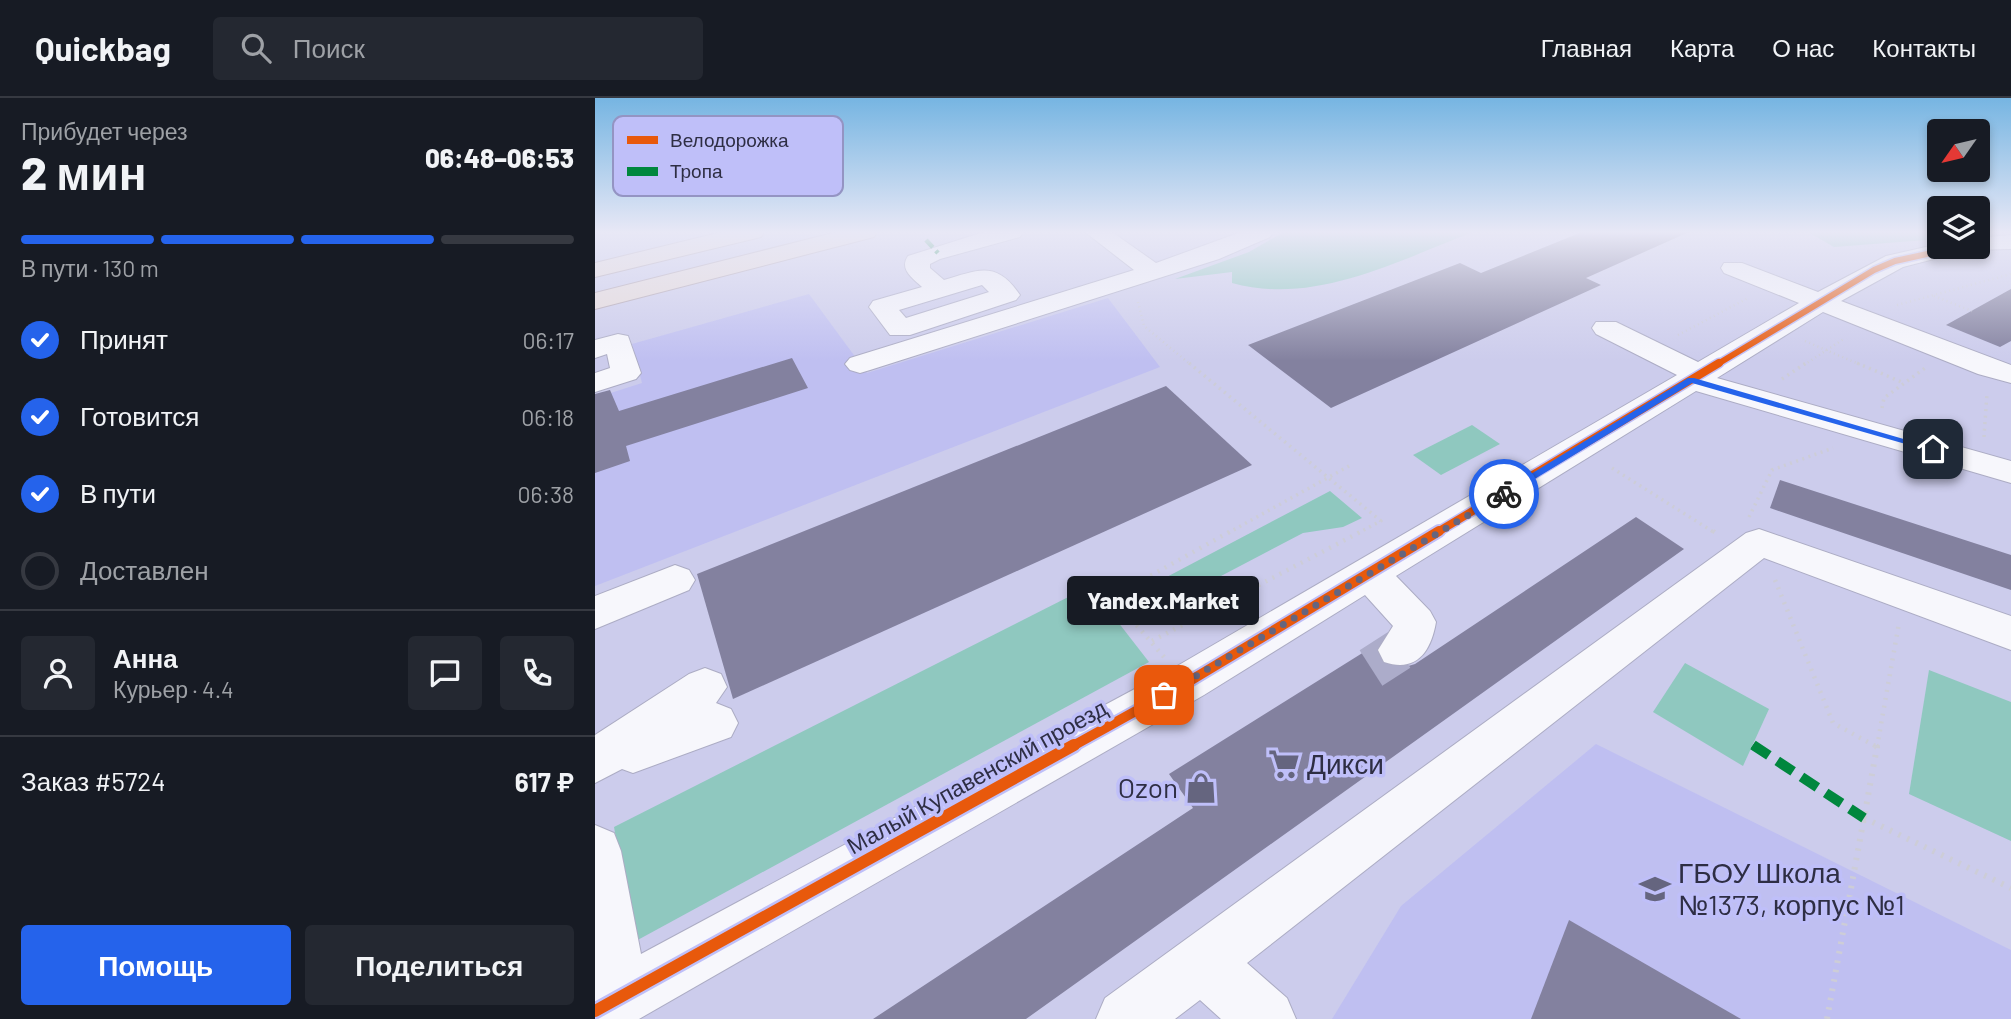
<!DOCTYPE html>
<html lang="ru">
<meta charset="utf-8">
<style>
:root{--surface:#171b24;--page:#242831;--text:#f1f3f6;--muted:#9ea1a6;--line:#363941;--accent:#2563eb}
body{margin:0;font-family:Barlow,sans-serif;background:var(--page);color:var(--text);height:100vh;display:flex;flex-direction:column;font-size:26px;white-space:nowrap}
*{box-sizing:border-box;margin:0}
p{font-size:23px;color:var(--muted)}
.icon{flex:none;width:38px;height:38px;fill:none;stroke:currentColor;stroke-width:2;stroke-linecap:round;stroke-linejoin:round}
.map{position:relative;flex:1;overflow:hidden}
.side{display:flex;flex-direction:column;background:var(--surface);width:595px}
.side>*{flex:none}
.needle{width:46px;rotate:236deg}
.tools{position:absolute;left:1332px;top:21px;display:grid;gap:14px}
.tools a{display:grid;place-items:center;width:63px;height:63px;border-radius:7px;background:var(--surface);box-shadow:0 4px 10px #0003;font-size:35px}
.pin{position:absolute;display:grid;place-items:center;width:60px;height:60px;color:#fff;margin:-30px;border-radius:14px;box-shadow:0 4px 10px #0006}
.courier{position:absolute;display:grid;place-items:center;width:70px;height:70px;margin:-35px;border:5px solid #2563eb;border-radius:50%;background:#fff;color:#222;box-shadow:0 2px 9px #0007}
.bubble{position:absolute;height:49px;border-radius:7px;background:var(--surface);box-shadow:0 4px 10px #0003;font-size:23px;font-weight:800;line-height:49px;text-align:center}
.summary em{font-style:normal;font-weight:800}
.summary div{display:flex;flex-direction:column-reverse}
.summary{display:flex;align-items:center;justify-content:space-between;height:119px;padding:0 21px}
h1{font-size:46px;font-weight:800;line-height:52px}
.bar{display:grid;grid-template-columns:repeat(4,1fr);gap:10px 7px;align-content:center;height:84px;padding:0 21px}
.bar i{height:9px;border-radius:5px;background:var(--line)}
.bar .active{background:var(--accent)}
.bar p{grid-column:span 4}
.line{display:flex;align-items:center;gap:18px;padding:0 21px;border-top:2px solid var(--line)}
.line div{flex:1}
.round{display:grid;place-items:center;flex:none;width:74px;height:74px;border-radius:7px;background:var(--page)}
ol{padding:0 21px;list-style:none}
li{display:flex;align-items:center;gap:21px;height:77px}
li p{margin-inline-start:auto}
li .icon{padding:7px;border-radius:50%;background:var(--accent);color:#fff;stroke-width:4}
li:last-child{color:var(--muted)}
li i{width:38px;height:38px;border:4px solid var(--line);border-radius:50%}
.action{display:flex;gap:14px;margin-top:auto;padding:14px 21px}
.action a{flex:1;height:80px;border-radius:7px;background:var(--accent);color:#fff;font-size:28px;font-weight:800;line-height:80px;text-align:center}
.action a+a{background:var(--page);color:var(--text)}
header{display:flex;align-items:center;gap:42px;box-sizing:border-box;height:98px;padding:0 35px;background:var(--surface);border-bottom:2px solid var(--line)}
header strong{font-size:33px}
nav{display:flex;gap:38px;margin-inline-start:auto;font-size:24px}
.search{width:490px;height:63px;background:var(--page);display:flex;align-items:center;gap:18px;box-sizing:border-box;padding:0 24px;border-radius:7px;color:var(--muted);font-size:26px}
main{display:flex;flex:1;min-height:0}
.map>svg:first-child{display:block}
.built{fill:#bfbff1}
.green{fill:#8fc8bf}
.building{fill:#83819f}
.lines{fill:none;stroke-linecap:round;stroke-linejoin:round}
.minor-tunnel{stroke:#acacca;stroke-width:42;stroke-dasharray:42 21;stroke-linecap:butt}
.minor-casing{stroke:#acacc4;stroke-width:2}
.highway-casing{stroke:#afa2ad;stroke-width:2}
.path-far3{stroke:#cdcdd7;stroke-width:2.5;stroke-dasharray:1 3.5;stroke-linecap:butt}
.path-far2{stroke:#cdcdd7;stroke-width:3.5;stroke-dasharray:2 4.5;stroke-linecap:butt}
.path-far1{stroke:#cdcdd7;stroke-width:4.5;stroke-dasharray:2 6;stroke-linecap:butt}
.path{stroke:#cdcdd7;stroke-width:6;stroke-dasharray:2.5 7;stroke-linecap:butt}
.minor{fill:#f7f7fc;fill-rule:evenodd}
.highway{fill:#e6dad9;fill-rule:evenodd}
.quiet-far2{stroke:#00873e;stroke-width:4.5;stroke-dasharray:10 4.5;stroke-linecap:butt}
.quiet-far1{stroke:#00873e;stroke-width:8;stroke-dasharray:15 8;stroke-linecap:butt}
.quiet{stroke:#00873e;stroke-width:10;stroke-dasharray:19 10;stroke-linecap:butt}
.cycleway-far3-casing{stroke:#bfbff9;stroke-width:9}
.cycleway-far2-casing{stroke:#bfbff9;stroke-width:11}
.cycleway-far1-casing{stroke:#bfbff9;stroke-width:14}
.cycleway-casing{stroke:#bfbff9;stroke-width:17}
.cycleway-far3{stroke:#e8590c;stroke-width:6}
.cycleway-far2{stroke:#e8590c;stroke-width:8}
.cycleway-far1{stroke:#e8590c;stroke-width:10}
.cycleway{stroke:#e8590c;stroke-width:12}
.route{fill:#2563eb}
.done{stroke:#65657f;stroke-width:7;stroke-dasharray:0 12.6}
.labels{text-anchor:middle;stroke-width:7;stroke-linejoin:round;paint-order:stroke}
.street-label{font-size:23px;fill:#2e2e44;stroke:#bfbff9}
.near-poi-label{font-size:28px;fill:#2e2e44;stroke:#bfbff9;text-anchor:start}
.key{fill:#bfbff9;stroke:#9494c3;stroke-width:2}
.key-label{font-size:19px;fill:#2e2e44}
</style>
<header>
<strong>Quickbag</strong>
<div class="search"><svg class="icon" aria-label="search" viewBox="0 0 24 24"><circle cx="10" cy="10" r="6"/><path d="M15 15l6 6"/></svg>Поиск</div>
<nav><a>Главная</a><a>Карта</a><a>О нас</a><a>Контакты</a></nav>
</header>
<main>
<section class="side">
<div class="summary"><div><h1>2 мин</h1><p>Прибудет через</p></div><em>06:48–06:53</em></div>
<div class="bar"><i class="active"></i><i class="active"></i><i class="active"></i><i></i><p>В пути · 130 m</p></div>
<ol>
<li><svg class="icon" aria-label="check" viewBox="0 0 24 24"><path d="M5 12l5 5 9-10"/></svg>Принят<p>06:17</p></li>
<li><svg class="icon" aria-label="check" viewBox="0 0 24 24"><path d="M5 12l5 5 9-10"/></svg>Готовится<p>06:18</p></li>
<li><svg class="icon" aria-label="check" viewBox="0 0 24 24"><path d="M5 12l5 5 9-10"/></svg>В пути<p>06:38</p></li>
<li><i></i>Доставлен</li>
</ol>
<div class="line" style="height:126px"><a class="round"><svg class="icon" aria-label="person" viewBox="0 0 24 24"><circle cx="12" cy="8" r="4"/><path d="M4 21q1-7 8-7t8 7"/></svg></a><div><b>Анна</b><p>Курьер · 4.4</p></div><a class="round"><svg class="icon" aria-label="chat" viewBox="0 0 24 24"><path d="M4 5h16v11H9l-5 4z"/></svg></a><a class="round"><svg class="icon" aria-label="phone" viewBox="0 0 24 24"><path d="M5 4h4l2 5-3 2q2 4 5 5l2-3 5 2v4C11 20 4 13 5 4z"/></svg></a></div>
<div class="line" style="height:91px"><div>Заказ #5724</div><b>617 ₽</b></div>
<div class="action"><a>Помощь</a><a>Поделиться</a></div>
</section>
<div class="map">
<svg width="1416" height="921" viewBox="0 0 1416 921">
<rect width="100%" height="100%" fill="#ccccec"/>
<g class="built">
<polygon points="214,196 272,275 513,200 565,269 0,488 0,300 47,285 37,246"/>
<polygon points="1001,646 1416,852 1416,921 737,921 806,808"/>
</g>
<g class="green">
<path d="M689,134H878C802,163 719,208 637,185V174L580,181L654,154Z"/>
<polygon points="1213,134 1344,134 1344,141 1239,149"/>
<polygon points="877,327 905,346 846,377 818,357"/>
<polygon points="735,393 767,420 748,429 708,435 565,510 566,482"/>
<polygon points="495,488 554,564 39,844 19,729"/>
<polygon points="1090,565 1174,611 1148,668 1058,614"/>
<polygon points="1334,572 1416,604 1416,743 1314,696"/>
</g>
<g class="building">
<polygon points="987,134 1094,134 991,180 1006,187 736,310 653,247 865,165 886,175"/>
<polygon points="1416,191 1416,243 1405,249 1351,227"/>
<polygon points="197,260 213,290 31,348 35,363 0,375 0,296 15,292 24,313"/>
<polygon points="571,288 657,367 138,601 102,476"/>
<polygon points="1185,382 1416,457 1416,492 1175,410"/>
<polygon points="1041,419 1089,451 431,921 278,921 598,710 574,676 785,544 781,553 788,567 810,569 820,566"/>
<polygon points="974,822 1146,921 936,921"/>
</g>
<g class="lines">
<polyline class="minor-tunnel" points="776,570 804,552"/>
<defs>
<g id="minor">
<path d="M389,134H428L425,139L345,161L335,166V170L349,182C384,172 401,162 425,197L421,202L315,237H295L274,209L278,203L327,189C317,180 304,171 313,158ZM387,187L394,194L311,220L304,212Z"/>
<polygon points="490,134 517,134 561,165 646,134 678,134 675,139 624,161 275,272 265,275 255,272 250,266 255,260 539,172"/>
<path d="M1416,137V151L1374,152L1308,169L1246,203L1416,267V285L1383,276L1228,214L1122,280L1416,363V385L1101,293L801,478L835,513L841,524C836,554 821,575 789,564L783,552L798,528L770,497L609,597L44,921H0V727L19,735L26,753L46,856L577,571L1082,277L1001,236L997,230L1001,224H1021L1103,264L1204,205L1129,175L1126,170L1129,165H1147L1223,194L1291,158L1344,146V149H1382V140Z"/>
<polygon points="23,236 33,238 46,275 41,281 0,294 0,275 15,270 12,256 0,260 0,242"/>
<polygon points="1164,431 1416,518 1416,552 1169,460 652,865 692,900 701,921 626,921 605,902 580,921 501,921 510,900 1151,435"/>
<polygon points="80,467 94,472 100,482 94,492 0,531 0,498"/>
<polygon points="110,570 126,576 132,589 121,605 136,611 143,625 136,639 38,675 27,671 0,685 0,637 94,576"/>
</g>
<g id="highway">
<polygon points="127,134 169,134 166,139 0,179 0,165"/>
<polygon points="242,134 282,134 279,139 0,211 0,195"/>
</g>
</defs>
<use href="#minor" class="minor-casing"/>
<use href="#highway" class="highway-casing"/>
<g class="path-far3">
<polyline points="1339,198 1377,213"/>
<polyline points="543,204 549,228 596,267"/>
<polyline points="1302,207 1416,176"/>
<polyline points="1083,237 1153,200"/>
<polyline points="1210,243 1266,267"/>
<polyline points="1209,267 1250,240"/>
</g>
<g class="path-far2">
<polyline points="594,265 786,423 763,435"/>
<polyline points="1262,265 1309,285"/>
<polyline points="1187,281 1211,265"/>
<polyline points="1287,310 1289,300 1330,270"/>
<polyline points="1389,339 1392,295"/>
<polyline points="1017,370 1120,435"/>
<polyline points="1154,419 1177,372 1238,350"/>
<polyline points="633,435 754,368"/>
</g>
<g class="path-far1">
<polyline points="1118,433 1124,437"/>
<polyline points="1180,482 1238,625 1282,649"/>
<polyline points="557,543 767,433"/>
<polyline points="569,559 525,508 537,488 636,433"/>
<polyline points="1282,649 1304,525"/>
</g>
<g class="path">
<polyline points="1269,720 1416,790"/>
<polyline points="1232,921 1282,649 1279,647"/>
</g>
<use href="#minor" class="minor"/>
<use href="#highway" class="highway"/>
<polyline class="quiet-far2" points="331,142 343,155"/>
<polyline class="quiet-far1" points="1158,647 1161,649"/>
<polyline class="quiet" points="1158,647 1269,720"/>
<defs>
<polyline id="cycleway-far3" points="1121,267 1279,172 1300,163 1364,149"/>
<polyline id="cycleway-far2" points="841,435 1124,265"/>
<polyline id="cycleway-far1" points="476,649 593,584 844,433"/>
<polyline id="cycleway" points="0,913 479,647"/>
</defs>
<use href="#cycleway-far3" class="cycleway-far3-casing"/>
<use href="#cycleway-far2" class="cycleway-far2-casing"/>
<use href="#cycleway-far1" class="cycleway-far1-casing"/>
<use href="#cycleway" class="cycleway-casing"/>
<use href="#cycleway-far3" class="cycleway-far3"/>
<use href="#cycleway-far2" class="cycleway-far2"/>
<use href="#cycleway-far1" class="cycleway-far1"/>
<use href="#cycleway" class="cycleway"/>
</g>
<linearGradient id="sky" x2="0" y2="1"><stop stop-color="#76b5e2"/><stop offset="0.51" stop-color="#e8e8f6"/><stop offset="1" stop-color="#e8e8f6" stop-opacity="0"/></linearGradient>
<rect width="1416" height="263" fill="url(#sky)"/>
<polygon class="route" points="1093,280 1099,280 1343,351 1335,353 1097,285 912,398 903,396"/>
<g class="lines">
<polyline class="done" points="569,597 909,396"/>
</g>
<defs>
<symbol id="supermarket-bare" viewBox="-9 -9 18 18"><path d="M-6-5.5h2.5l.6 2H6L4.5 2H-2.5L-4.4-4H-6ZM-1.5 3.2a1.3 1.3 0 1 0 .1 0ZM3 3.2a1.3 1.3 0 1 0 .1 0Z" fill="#65657f" stroke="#bfbff9" stroke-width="2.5" paint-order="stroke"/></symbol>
<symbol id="shop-bare" viewBox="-9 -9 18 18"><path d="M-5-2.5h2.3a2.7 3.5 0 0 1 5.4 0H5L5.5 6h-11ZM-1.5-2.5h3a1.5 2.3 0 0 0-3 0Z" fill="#65657f" stroke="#bfbff9" stroke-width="2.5" paint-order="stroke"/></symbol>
<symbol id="school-bare" viewBox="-9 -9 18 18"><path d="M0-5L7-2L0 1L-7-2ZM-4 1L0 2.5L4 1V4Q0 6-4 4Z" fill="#65657f" stroke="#bfbff9" stroke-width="2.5" paint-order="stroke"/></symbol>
</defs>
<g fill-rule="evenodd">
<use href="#supermarket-bare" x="667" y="644" width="44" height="44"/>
<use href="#shop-bare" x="584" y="668" width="44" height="44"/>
<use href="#school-bare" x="1038" y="769" width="44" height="44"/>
</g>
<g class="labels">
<g class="street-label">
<text transform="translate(382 679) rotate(-29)" y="8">Малый Купавенский проезд</text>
</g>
<g class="near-poi-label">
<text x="712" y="676">Дикси</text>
<text x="583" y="700" text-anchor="end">Ozon</text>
<text x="1083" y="785">ГБОУ Школа<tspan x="1083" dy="32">№1373, корпус №1</tspan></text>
</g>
</g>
<rect x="18" y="18" width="230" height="80" rx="10" class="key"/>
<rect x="32" y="38" width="31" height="8" fill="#e8590c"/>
<rect x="32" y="69" width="31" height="9" fill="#00873e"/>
<g class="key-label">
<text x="75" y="49">Велодорожка</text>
<text x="75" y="80">Тропа</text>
</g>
</svg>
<div class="tools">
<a><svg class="needle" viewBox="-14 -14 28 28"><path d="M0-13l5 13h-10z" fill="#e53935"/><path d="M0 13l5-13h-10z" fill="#9ea1a6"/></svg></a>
<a><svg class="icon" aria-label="layers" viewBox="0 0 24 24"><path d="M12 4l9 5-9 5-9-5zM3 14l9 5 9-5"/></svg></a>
</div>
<div class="pin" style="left:569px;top:597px;background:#ea580c"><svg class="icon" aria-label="bag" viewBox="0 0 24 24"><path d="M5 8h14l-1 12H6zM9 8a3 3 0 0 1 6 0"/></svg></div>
<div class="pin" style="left:1338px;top:351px;background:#1f2937"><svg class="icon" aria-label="home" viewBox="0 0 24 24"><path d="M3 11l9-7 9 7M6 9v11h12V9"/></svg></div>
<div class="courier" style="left:909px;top:396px"><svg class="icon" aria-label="bike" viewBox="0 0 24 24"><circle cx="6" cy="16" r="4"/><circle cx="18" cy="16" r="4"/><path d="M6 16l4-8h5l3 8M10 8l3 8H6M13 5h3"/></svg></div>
<div class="bubble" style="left:472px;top:478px;width:192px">Yandex.Market</div>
</div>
</main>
